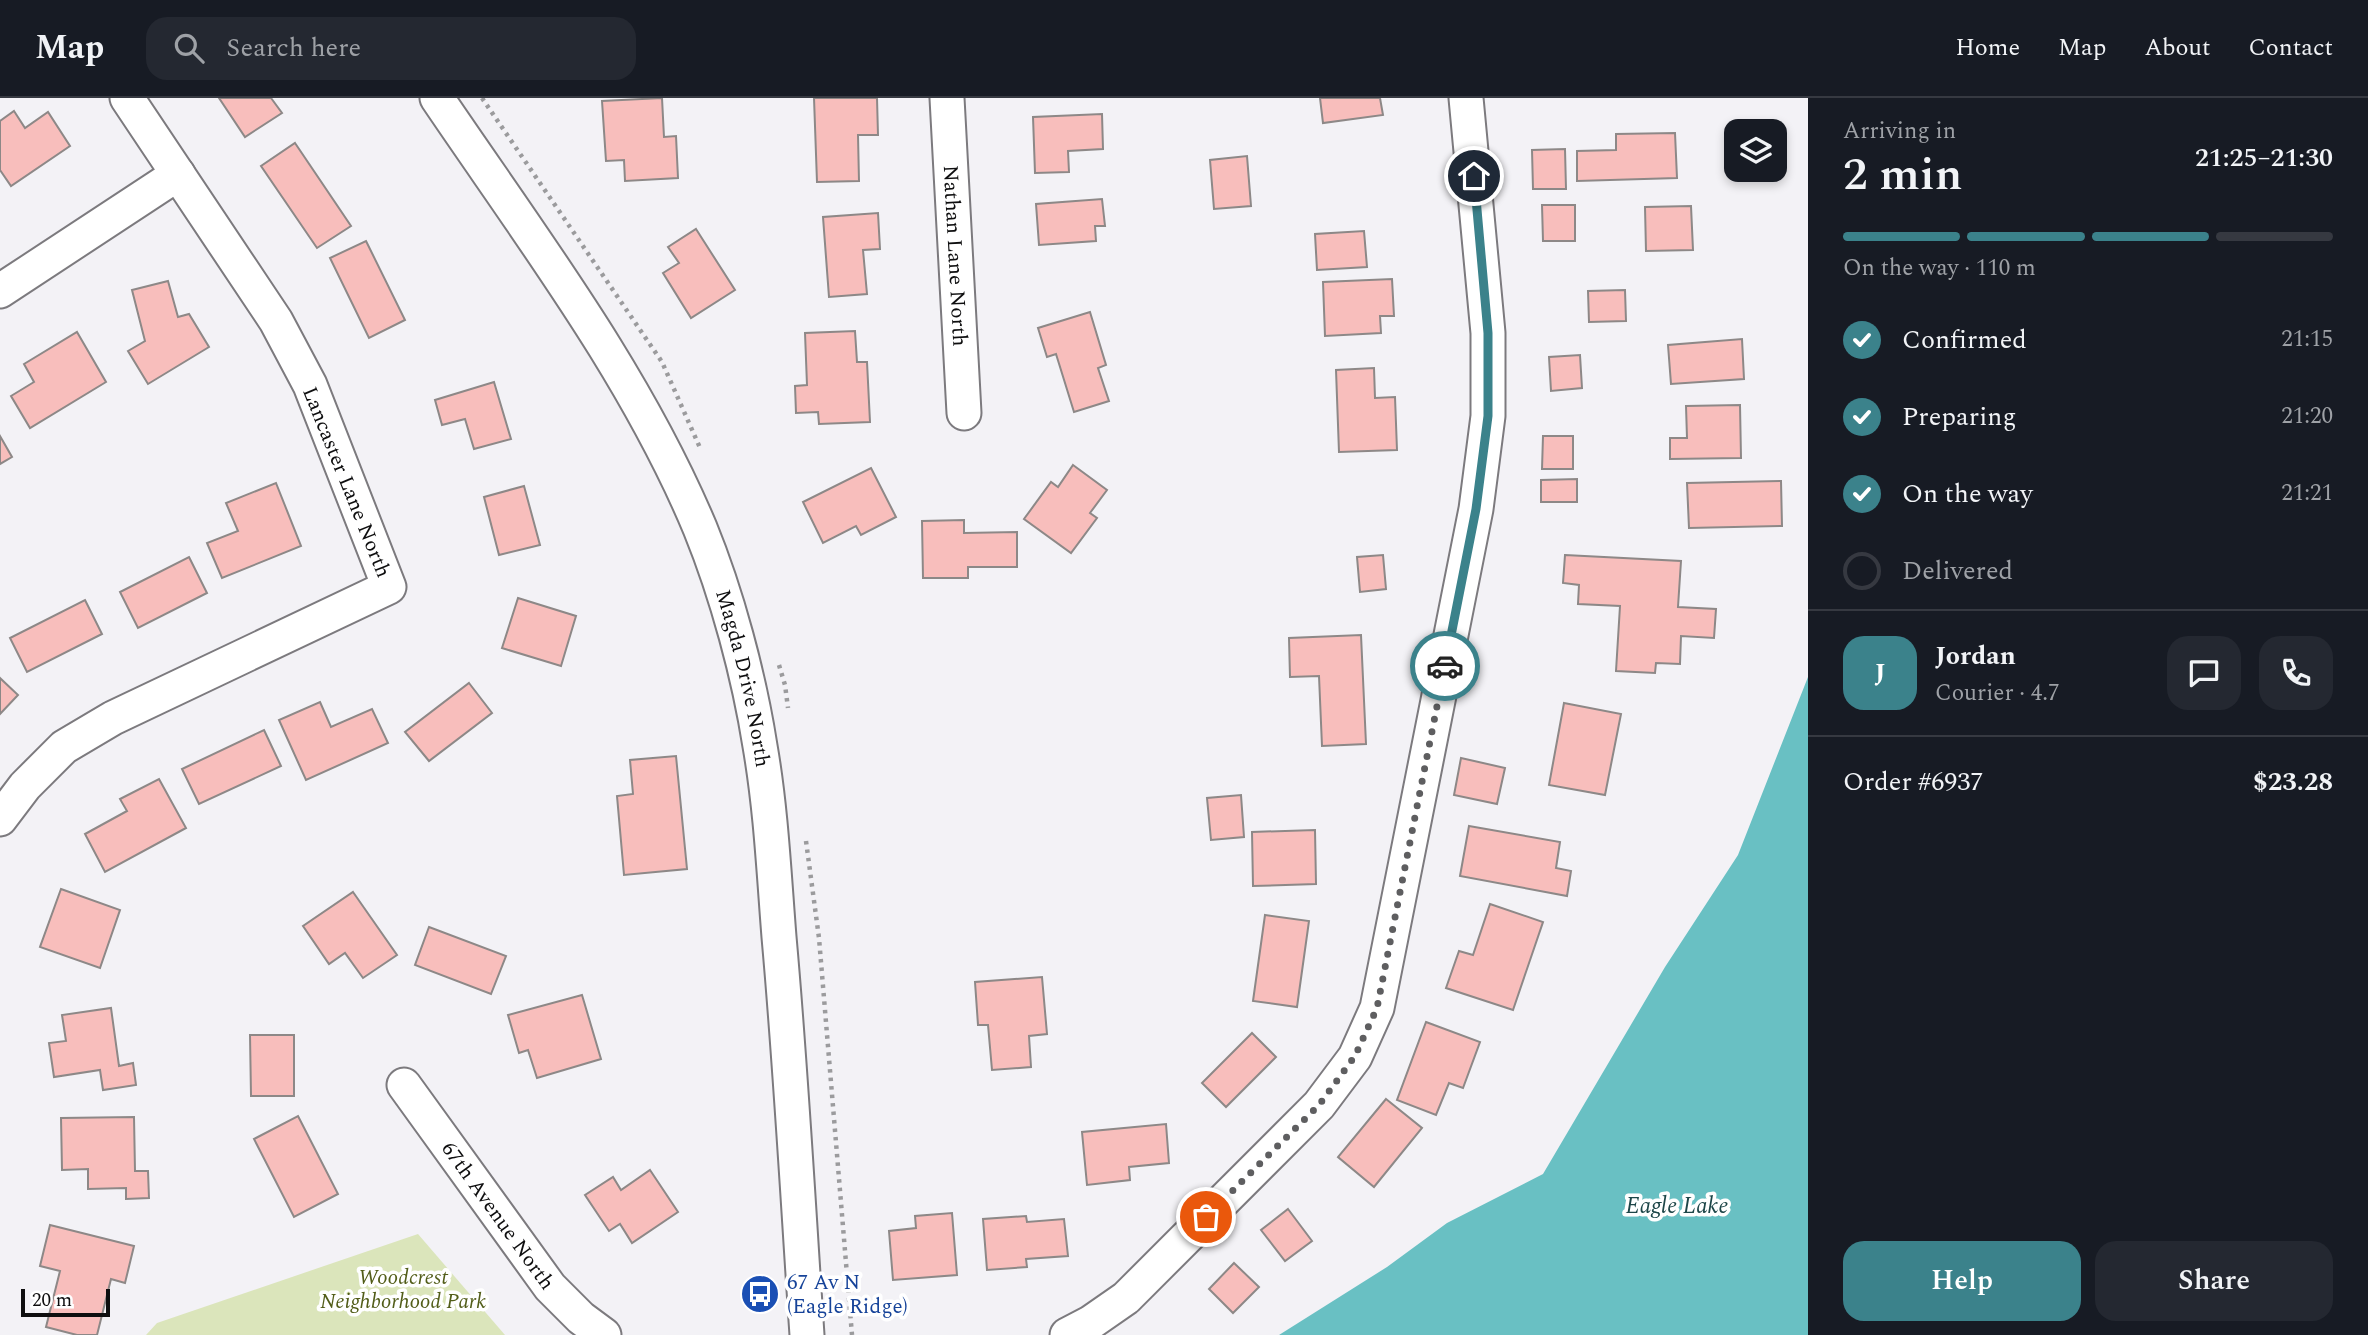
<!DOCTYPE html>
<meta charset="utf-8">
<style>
:root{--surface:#171b24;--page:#242831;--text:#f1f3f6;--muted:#9ea1a6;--line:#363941;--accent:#3b828b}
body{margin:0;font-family:Spectral,serif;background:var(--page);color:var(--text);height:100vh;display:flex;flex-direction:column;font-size:26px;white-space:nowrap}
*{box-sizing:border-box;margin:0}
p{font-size:23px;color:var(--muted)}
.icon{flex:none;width:38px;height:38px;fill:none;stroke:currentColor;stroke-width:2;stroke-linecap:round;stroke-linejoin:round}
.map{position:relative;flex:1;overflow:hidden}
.panel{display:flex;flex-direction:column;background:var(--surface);width:560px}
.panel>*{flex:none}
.controls{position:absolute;left:1724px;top:21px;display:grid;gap:14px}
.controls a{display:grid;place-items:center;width:63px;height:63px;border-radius:14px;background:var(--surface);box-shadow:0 4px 10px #0003;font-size:35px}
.scale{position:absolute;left:21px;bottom:18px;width:89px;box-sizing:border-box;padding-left:7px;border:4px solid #0e0e0f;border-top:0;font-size:19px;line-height:24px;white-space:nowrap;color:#0e0e0f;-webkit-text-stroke:5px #fff;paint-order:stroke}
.pin{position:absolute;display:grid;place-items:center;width:60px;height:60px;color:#fff;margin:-30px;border:4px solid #fff;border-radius:50%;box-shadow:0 2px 7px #0007}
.courier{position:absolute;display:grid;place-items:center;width:70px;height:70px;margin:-35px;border:5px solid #3b828b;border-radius:50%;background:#fff;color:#222;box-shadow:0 2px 9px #0007}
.headline em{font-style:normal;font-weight:600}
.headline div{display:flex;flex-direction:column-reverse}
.headline{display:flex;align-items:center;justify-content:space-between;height:119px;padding:0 35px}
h1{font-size:46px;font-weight:600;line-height:52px}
.bar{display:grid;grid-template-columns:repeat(4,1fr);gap:10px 7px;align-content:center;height:84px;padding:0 35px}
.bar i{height:9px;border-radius:5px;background:var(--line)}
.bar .on{background:var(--accent)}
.bar p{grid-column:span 4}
.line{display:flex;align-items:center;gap:18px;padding:0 35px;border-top:2px solid var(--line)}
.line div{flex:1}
.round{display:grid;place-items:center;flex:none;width:74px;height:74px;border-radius:21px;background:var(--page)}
ol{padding:0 35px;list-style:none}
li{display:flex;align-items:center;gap:21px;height:77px}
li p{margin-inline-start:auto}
li .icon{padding:7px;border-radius:50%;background:var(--accent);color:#fff;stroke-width:4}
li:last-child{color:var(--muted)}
li i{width:38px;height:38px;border:4px solid var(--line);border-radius:50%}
.cta{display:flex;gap:14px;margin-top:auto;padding:14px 35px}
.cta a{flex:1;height:80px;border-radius:21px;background:var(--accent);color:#fff;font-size:28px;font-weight:600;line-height:80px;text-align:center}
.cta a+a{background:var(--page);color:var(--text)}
header{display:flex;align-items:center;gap:42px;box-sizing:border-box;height:98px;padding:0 35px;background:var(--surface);border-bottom:2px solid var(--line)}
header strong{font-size:33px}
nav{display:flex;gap:38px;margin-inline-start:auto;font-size:24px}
.search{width:490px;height:63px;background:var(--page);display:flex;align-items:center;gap:18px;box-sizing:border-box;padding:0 24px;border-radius:21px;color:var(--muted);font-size:26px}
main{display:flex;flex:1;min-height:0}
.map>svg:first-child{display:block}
.green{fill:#dbe5bb}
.water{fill:#69c0c3}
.building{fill:#f8bebc;stroke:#8d8887;stroke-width:2}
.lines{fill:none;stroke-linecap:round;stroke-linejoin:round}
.minor-casing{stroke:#7c7a7e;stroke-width:37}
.path{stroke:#9b9b9d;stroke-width:4.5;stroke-dasharray:3.5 5;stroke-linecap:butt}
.minor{stroke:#fff;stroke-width:33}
.done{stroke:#5e5e60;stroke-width:7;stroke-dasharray:0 12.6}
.route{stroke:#3b828b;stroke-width:9}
.labels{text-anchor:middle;stroke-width:7;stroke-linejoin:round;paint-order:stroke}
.street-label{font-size:21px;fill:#0e0e0f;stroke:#fff}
.park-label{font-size:21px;font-style:italic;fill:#525d19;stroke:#fff}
.transit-label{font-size:21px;fill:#164399;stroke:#fff;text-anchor:start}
.water-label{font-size:23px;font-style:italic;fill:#1d4648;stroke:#fff}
</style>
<header>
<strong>Map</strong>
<div class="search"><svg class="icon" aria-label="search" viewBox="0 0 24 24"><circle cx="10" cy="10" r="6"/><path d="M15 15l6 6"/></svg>Search here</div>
<nav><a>Home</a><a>Map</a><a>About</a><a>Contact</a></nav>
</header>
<main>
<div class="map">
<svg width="1808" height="1237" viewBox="0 0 1808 1237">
<rect width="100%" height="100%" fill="#f3f2f6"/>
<polygon class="green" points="418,1136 505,1237 146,1237 157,1225"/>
<polygon class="water" points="1808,579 1808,1237 1279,1237 1387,1169 1447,1125 1543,1076 1665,869 1738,757"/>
<g class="building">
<polygon points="219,0 271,0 282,15 245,39"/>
<polygon points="662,0 664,39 676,38 678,80 625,83 624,62 606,63 602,3"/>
<polygon points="814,0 877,0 878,37 858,37 859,83 817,84"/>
<polygon points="1320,0 1380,0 1383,17 1323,25"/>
<polygon points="14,13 25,30 48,14 70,48 11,88 0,72 0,23"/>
<polygon points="1102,16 1103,51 1068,53 1069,74 1035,75 1033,19"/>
<polygon points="1675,35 1677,80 1577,83 1577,53 1616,52 1616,36"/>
<polygon points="295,45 351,128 317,150 261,68"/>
<polygon points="1565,51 1566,91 1533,91 1532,52"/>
<polygon points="1247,58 1251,108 1214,111 1210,62"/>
<polygon points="1102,101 1105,128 1095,128 1096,143 1039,147 1036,106"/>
<polygon points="1542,107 1575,107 1575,143 1543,143"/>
<polygon points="1691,108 1693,152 1646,153 1645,109"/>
<polygon points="878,115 880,151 863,152 867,196 829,199 823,119"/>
<polygon points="696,131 735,192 691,220 663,175 679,165 668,149"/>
<polygon points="1364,133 1367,169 1317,172 1315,136"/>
<polygon points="366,143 405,222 369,240 330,160"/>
<polygon points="1392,181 1394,218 1380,218 1381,235 1325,238 1323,184"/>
<polygon points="168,183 178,219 189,216 209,249 148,286 128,253 145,243 132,192"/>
<polygon points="1625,192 1626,223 1589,224 1588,193"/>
<polygon points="1090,214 1106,267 1098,270 1109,303 1074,314 1056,256 1047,259 1038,230"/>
<polygon points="855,233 857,264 867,264 870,324 819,326 818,314 796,315 795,288 807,287 805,235"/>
<polygon points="77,234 106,284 30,330 11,298 34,284 24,266"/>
<polygon points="1742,241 1744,281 1671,286 1668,247"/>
<polygon points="1580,257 1582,290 1551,293 1549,259"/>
<polygon points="1374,270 1375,300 1395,299 1397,352 1339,354 1336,272"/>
<polygon points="494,284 511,341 474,351 465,321 442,327 435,302"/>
<polygon points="1740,307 1741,360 1670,361 1670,340 1687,340 1686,308"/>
<polygon points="0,338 12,359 0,366"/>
<polygon points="1543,338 1573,338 1573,371 1542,371"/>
<polygon points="1073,367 1107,392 1090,415 1097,420 1071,455 1024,421 1051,384 1058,389"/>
<polygon points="871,370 896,419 861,437 856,428 823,445 803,404"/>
<polygon points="1577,381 1577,404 1541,404 1541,382"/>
<polygon points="1781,383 1782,428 1689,430 1687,385"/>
<polygon points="276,385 301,448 222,480 207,445 238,433 226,405"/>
<polygon points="524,388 540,447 499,457 484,399"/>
<polygon points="964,422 964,435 1017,434 1017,469 968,469 968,480 923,480 922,423"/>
<polygon points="1383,457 1386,491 1360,494 1357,459"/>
<polygon points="1565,457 1681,463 1678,509 1716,511 1714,540 1681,538 1680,566 1656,565 1655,575 1616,573 1620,508 1578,506 1579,487 1563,485"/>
<polygon points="189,459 207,495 138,530 120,494"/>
<polygon points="518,500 576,518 561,568 502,550"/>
<polygon points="85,502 102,536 27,574 10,540"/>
<polygon points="1361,537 1366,646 1322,648 1319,578 1290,579 1289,540"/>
<polygon points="0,580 18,597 0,616"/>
<polygon points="469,585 492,615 429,663 405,634"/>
<polygon points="320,604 331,629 372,611 388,645 306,682 279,622"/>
<polygon points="1564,605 1621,616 1605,697 1549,687"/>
<polygon points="264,632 281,668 199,706 182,671"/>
<polygon points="676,658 687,771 624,777 617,698 633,696 630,662"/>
<polygon points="1461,660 1505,670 1497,706 1454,697"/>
<polygon points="159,681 186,730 105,774 85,736 127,713 120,701"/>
<polygon points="1241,697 1244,739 1211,742 1207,700"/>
<polygon points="1469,728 1560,744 1556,770 1571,773 1567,798 1460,778"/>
<polygon points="1315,732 1316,786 1253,788 1252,734"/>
<polygon points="61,791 120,812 100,870 40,849"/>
<polygon points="353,794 397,857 363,880 345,855 329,866 303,828"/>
<polygon points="1490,806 1543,824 1513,912 1446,890 1459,853 1473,857"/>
<polygon points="1265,817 1309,823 1297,909 1253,903"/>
<polygon points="429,829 506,858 491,896 415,867"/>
<polygon points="1042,879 1047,936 1029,938 1031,969 992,972 988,927 978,927 975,884"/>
<polygon points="582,897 601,961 537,980 528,952 519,955 508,917"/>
<polygon points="111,910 119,968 133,965 136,987 103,992 100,972 54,979 49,945 66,943 62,917"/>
<polygon points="1426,924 1480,944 1463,990 1449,985 1436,1017 1397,1002"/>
<polygon points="1252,935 1276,959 1226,1009 1202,985"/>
<polygon points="250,937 294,937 294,998 251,998"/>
<polygon points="1386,1001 1422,1030 1374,1089 1338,1059"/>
<polygon points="298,1018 338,1096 294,1119 254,1041"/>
<polygon points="134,1019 135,1073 148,1073 149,1100 126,1101 126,1090 88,1091 88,1071 62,1072 61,1020"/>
<polygon points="1166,1026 1169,1065 1129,1069 1130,1082 1087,1087 1082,1034"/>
<polygon points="650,1072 678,1114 632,1145 620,1126 609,1133 585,1097 613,1079 621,1092"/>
<polygon points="1288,1111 1312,1143 1285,1163 1261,1132"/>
<polygon points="952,1115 957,1177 893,1182 889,1133 916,1130 915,1118"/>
<polygon points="1026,1118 1027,1124 1064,1121 1068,1158 1026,1161 1027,1169 987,1172 983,1121"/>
<polygon points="50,1127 134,1148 125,1185 111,1181 97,1237 77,1237 46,1229 60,1173 40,1168"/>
<polygon points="1234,1165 1259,1189 1233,1215 1209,1191"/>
</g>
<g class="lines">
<defs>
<g id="minor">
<path id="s1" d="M437,0C531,139 635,275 700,430C727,496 749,578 760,648C771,711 774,776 779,839C791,972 798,1104 807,1237"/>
<path id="s2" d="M947,0L964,315"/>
<polyline points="0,193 178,76"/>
<polyline points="0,721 25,688 64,649 113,620 389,489 310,287 276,223 127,0"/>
<path id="s3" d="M404,987L550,1189L581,1220L604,1237"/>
<polyline points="1067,1237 1090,1225 1126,1200 1319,1007 1355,959 1377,910 1476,411 1488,318 1488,235 1466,0"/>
</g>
</defs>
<use href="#minor" class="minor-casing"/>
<g class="path">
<polyline points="482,0 662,264 701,352"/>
<polyline points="779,567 785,587 788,610"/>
<polyline points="806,743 819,840 852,1237"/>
</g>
<use href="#minor" class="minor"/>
</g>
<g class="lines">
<polyline class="done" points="1206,1119 1319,1007 1355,958 1377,910 1445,568"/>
<polyline class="route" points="1445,568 1476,411 1488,318 1488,235 1474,78"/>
</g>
<defs>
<symbol id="bus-disc" viewBox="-11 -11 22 22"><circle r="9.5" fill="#1a4fb4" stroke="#fff"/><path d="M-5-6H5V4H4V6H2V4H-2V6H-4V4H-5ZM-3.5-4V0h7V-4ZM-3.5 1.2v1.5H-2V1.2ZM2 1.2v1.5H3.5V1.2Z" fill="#fff"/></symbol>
</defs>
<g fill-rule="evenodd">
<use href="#bus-disc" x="738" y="1174" width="44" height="44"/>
</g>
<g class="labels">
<g class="street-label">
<text dy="7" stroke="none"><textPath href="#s2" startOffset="158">Nathan Lane North</textPath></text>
<text transform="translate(347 384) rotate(68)" y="7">Lancaster Lane North</text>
<text dy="7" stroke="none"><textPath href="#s1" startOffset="662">Magda Drive North</textPath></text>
<text dy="7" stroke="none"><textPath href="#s3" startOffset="161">67th Avenue North</textPath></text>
</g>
<g class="park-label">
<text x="403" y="1186">Woodcrest<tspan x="403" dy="24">Neighborhood Park</tspan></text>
</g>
<g class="transit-label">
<text x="787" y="1191">67 Av N<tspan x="787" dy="24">(Eagle Ridge)</tspan></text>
</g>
<g class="water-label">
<text x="1677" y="1115">Eagle Lake</text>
</g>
</g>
</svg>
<div class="controls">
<a><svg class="icon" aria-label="layers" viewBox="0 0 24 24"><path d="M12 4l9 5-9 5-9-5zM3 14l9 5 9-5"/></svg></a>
</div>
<div class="scale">20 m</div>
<div class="pin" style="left:1206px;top:1119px;background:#ea580c"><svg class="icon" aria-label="bag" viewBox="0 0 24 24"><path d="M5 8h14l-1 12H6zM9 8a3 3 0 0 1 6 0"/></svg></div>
<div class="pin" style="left:1474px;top:78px;background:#1f2937"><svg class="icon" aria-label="home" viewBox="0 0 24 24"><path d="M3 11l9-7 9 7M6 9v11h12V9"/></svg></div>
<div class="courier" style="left:1445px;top:568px"><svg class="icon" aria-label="car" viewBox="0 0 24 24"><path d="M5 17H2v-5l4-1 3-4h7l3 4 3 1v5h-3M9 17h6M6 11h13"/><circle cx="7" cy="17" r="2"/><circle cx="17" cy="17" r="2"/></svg></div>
</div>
<section class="panel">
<div class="headline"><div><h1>2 min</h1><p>Arriving in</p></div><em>21:25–21:30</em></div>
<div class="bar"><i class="on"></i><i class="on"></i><i class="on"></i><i></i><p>On the way · 110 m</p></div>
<ol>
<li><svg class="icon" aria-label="check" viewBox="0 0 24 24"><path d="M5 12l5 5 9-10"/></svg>Confirmed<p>21:15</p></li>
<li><svg class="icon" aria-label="check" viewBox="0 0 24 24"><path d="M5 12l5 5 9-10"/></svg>Preparing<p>21:20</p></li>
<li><svg class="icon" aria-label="check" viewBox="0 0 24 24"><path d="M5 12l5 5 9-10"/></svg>On the way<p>21:21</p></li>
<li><i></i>Delivered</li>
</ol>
<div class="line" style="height:126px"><b class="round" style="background:var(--accent);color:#fff">J</b><div><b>Jordan</b><p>Courier · 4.7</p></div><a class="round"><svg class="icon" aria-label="chat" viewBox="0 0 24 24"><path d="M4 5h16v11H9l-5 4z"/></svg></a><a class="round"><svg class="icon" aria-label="phone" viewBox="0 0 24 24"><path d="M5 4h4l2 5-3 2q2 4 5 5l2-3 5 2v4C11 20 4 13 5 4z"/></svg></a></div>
<div class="line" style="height:91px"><div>Order #6937</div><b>$23.28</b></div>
<div class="cta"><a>Help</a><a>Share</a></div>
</section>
</main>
